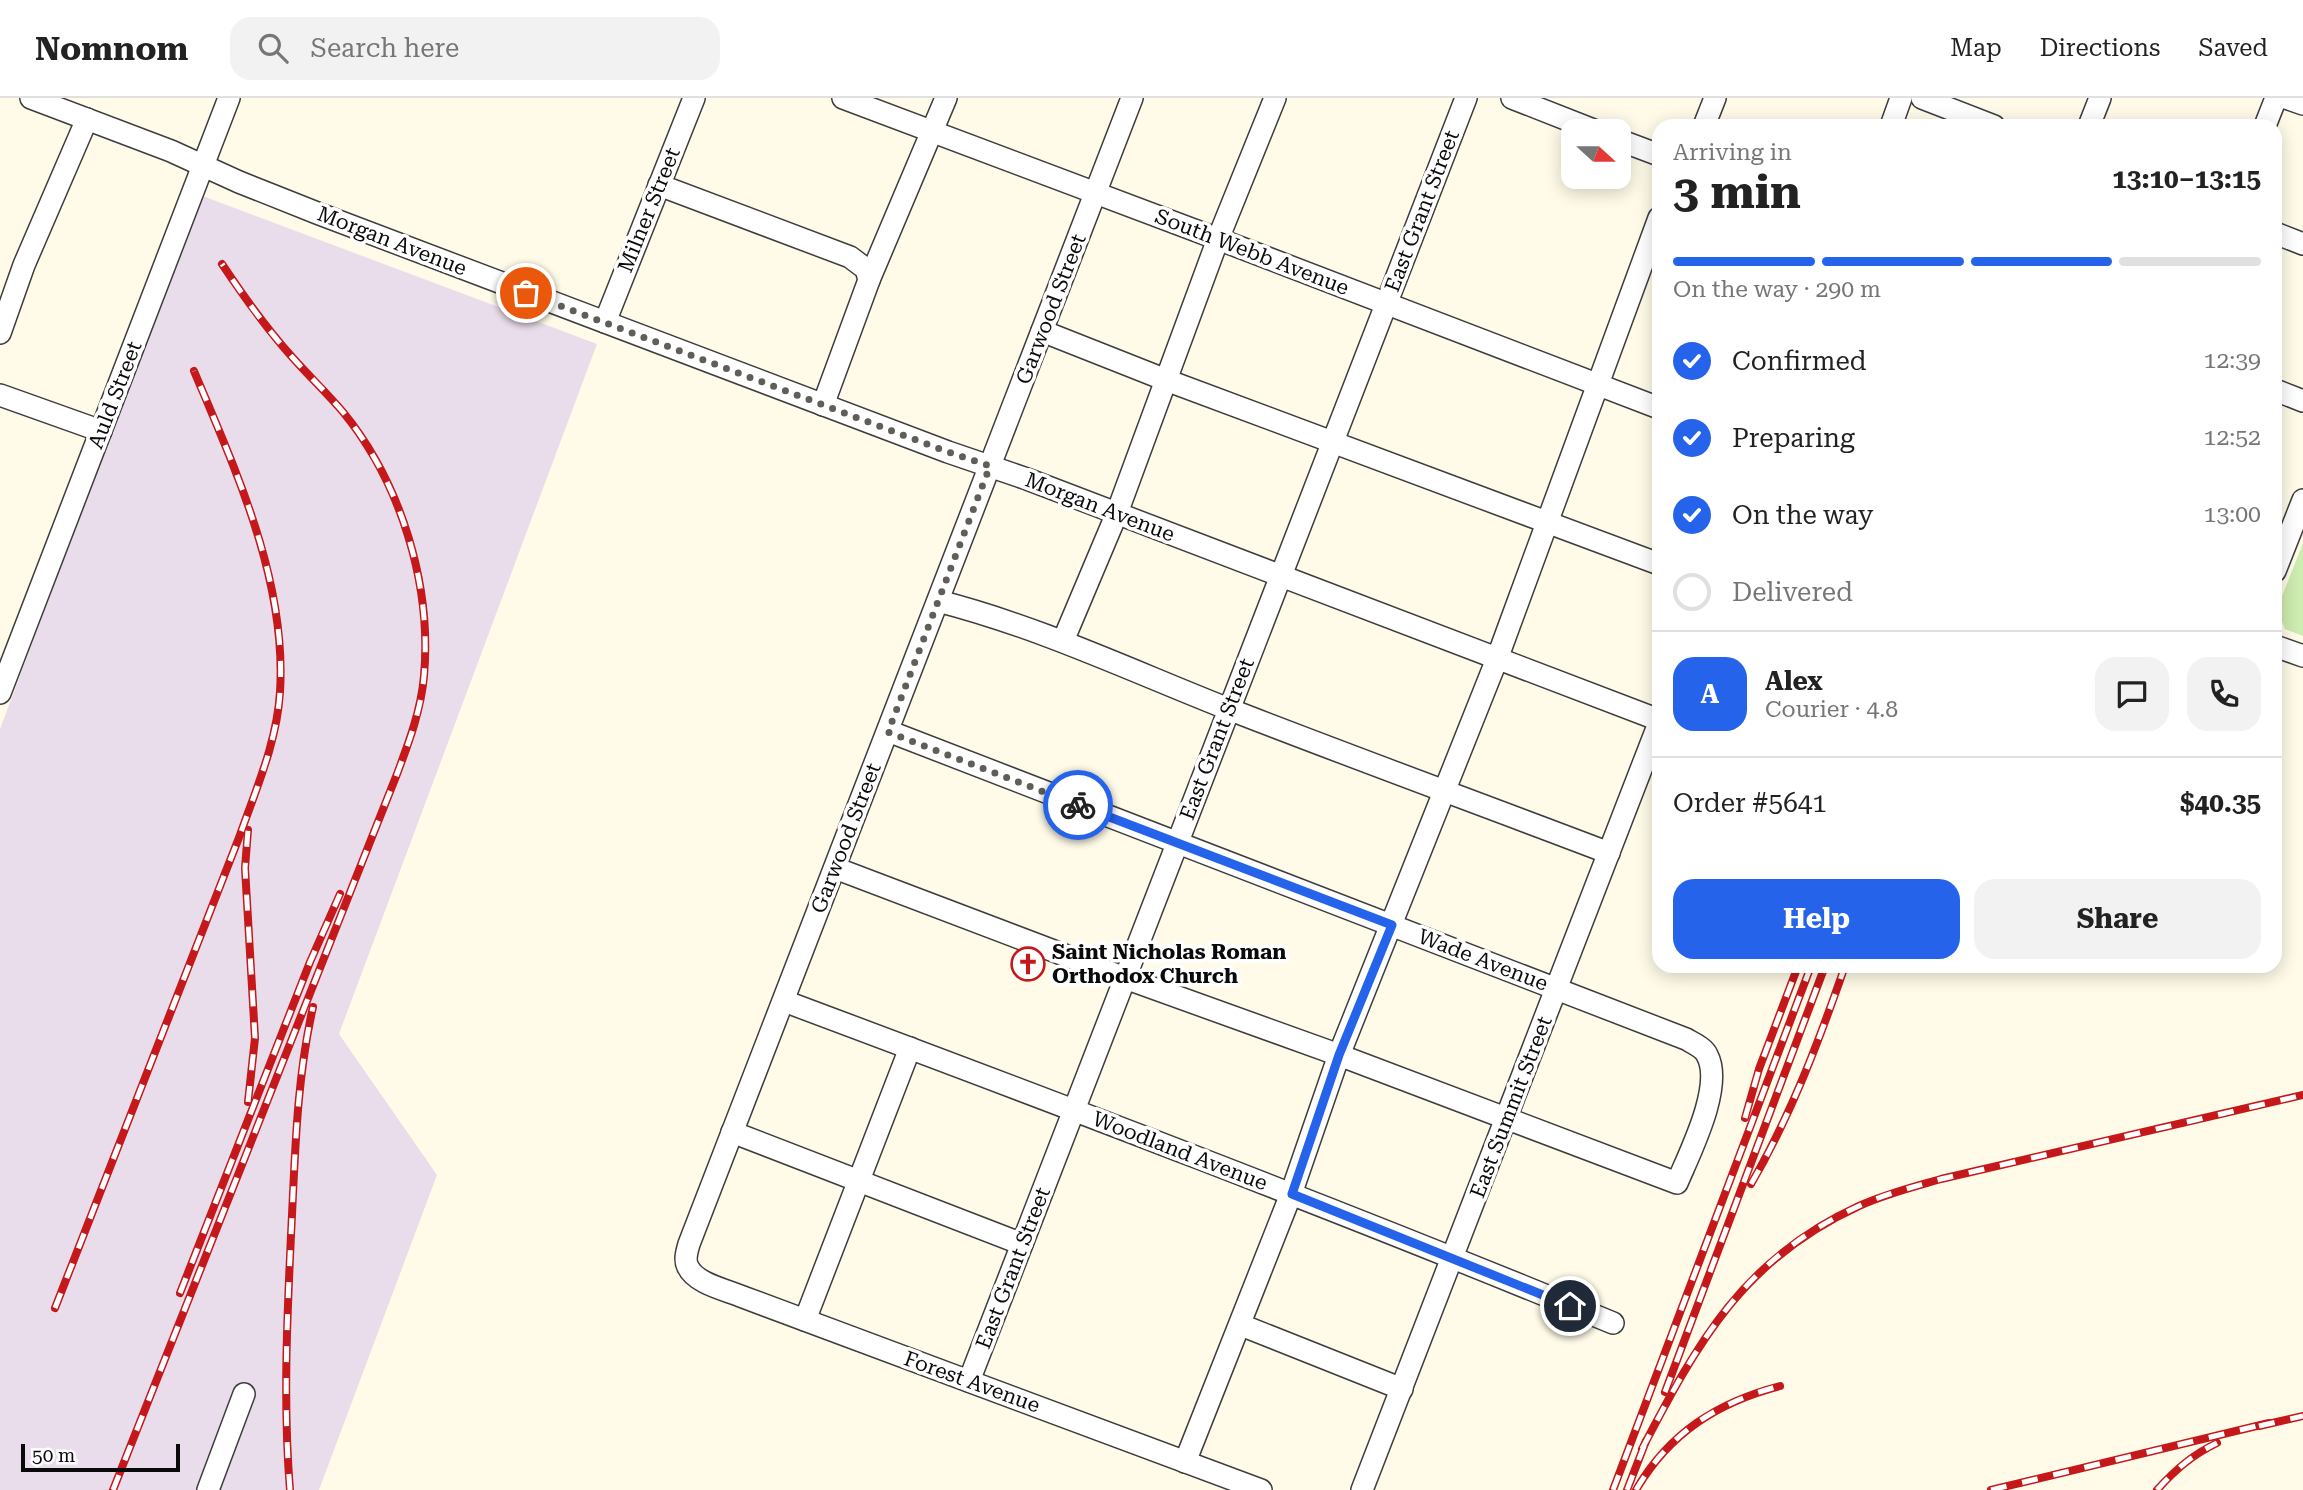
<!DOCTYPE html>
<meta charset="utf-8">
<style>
:root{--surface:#fff;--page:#f2f2f2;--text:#222;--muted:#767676;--line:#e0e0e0;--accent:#2563eb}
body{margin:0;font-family:"Roboto Serif",serif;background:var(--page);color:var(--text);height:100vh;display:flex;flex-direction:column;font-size:26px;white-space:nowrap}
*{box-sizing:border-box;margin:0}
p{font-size:23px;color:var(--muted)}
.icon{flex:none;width:38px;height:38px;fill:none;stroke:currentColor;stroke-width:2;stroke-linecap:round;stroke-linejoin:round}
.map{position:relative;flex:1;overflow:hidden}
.side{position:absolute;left:1652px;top:21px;width:630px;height:854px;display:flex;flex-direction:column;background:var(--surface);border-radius:21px;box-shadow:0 4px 18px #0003}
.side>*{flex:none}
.needle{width:46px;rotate:111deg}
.buttons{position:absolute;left:1561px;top:21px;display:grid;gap:14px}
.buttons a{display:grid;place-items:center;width:70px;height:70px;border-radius:14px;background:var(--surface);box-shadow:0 4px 18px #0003;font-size:35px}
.scale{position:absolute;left:21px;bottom:18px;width:159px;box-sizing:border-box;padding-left:7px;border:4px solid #0a0a0a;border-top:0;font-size:19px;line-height:24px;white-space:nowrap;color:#0a0a0a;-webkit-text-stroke:5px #fff;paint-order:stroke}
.pin{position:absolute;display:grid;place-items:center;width:60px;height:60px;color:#fff;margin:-30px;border:4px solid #fff;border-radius:50%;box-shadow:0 2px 7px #0007}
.courier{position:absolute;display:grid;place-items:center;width:70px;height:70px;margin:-35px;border:5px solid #2563eb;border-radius:50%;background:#fff;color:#222;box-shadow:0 2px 9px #0007}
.headline em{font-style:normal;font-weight:700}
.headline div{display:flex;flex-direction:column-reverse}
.headline{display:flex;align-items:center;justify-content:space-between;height:119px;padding:0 21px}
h1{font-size:46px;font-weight:700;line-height:52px}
.bar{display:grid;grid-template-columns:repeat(4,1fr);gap:10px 7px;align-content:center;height:84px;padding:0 21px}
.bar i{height:9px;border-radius:5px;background:var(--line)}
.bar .selected{background:var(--accent)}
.bar p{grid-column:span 4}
.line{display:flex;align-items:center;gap:18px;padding:0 21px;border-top:2px solid var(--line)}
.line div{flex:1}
.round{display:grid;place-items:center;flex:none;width:74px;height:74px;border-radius:21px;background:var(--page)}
ol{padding:0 21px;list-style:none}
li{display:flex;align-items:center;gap:21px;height:77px}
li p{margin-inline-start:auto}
li .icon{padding:7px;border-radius:50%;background:var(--accent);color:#fff;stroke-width:4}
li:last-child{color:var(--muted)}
li i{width:38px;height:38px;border:4px solid var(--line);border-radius:50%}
.action{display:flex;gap:14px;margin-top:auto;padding:14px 21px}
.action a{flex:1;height:80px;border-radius:21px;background:var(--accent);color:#fff;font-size:28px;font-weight:700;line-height:80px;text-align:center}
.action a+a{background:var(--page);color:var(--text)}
header{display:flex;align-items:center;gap:42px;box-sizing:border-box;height:98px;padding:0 35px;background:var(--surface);border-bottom:2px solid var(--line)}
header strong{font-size:33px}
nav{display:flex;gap:38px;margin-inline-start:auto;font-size:24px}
.search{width:490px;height:63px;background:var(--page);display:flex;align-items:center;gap:18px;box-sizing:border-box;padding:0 24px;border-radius:21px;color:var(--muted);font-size:26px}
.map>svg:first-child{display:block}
.industrial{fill:#eaddeb}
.green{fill:#cdecaf}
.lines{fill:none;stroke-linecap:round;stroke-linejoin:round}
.minor-casing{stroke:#3d3d3d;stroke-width:24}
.minor{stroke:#fff;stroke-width:21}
.rail-casing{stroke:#c4181b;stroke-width:8}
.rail{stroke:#fff;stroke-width:5;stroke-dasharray:16;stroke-linecap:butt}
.done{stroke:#605e58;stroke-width:7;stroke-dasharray:0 12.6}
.route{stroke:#2563eb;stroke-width:9}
.labels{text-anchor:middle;stroke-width:7;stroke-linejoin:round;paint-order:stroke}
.street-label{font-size:21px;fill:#0a0a0a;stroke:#fff}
.poi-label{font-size:21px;font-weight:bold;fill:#0a0a0a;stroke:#fff;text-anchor:start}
</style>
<header>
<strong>Nomnom</strong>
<div class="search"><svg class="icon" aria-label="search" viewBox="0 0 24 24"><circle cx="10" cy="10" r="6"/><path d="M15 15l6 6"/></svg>Search here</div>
<nav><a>Map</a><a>Directions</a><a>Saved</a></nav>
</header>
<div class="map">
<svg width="2303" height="1392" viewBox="0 0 2303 1392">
<rect width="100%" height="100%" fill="#fffbe8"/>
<polygon class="industrial" points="200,97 597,246 339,936 437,1077 319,1392 0,1392 0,631"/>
<polygon class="green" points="2303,445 2303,538 2285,531 2277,511"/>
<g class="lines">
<defs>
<g id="minor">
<polyline points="31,0 171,53 239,84 317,115 948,354 1027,381 1659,622"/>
<polyline points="843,0 1218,141 1659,310"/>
<path d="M1132,0L689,1146C687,1153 684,1162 688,1169C696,1186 727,1192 743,1199L1261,1392"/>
<polyline points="1512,0 1596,33"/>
<polyline points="1922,0 1994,28"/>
<polyline points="2286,0 2303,6"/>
<polyline points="1704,28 1715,0"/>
<polyline points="1891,28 1901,0"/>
<polyline points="2089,28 2100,0"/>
<polyline points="2265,28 2276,0"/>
<polyline points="1619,42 1659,57"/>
<polyline points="659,87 850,159 866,171 869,182 823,307"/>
<polyline points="2275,135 2303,146"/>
<polyline points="869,182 946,0"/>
<polyline points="605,224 694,0"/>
<polyline points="1042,233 1166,282 1659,466"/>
<polyline points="0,235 24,167 87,21"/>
<polyline points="2275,292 2303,303"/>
<polyline points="0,297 101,333"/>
<polyline points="2275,473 2303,402"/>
<path d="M938,503C1040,529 1134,574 1231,612C1357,661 1483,707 1609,755"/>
<polyline points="1063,543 1117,415 1218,141 1275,0"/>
<polyline points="2275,548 2303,558"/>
<polyline points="0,595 229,0"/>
<path d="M888,633L1686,941C1693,945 1704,950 1707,957C1724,988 1690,1054 1677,1085L1339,957L1291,1096L1185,1364"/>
<polyline points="835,770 1125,880 1339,957 1497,561 1659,120"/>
<path d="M784,903C1062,1007 1339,1112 1613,1225"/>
<polyline points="732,1034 1022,1146"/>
<polyline points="805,1222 910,950"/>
<polyline points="1241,1227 1402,1291"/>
<polyline points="969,1283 1466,0"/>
<polyline points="208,1392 244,1296"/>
<polyline points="1362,1392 1659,625"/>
</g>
</defs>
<use href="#minor" class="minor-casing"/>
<use href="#minor" class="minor"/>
<defs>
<g id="rail">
<polyline points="248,1004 255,940 245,770 248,732"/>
<polyline points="1745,1020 1759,971 1798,868"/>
<path d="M1751,1086C1791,1017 1819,943 1845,868"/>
<polyline points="180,1195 310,864 340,796"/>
<path d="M55,1210L240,737C256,691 277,644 280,594C287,483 236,373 194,273"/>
<polyline points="1665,1294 1825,868"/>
<polyline points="2259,1328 2303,1318"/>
<path d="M1642,1351C1698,1244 1743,1161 1859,1108C1885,1096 1913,1089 1941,1081L2303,997"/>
<path d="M113,1392L397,676C409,644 421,612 424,578C432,487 401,385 343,314C327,295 309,278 293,260C266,230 244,199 222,166"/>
<path d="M290,1392C283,1307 287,1222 291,1137C295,1061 296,984 313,909"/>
<polyline points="1613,1392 1811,868"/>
<polyline points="1627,1392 1646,1343"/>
<path d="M1636,1392C1669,1335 1718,1304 1780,1288"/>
<polyline points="1991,1392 2269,1325"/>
<path d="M2157,1392C2175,1372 2192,1357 2217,1345"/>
</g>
</defs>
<use href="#rail" class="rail-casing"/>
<use href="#rail" class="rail"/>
</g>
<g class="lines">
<polyline class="done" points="526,195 948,354 990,368 888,634 1078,707"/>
<polyline class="route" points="1078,707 1392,827 1339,957 1292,1096 1570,1208"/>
</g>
<defs>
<symbol id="church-ring" viewBox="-11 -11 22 22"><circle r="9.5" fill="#fff" stroke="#c4181b" stroke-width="1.5"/><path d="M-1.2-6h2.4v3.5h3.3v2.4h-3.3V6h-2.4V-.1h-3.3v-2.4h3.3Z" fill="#c4181b"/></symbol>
</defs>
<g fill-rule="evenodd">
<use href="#church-ring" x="1009" y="847" width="38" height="38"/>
</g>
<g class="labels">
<g class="street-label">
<text transform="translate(649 112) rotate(-68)" y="7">Milner Street</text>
<text transform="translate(1422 113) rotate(-69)" y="7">East Grant Street</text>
<text transform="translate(392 143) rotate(21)" y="7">Morgan Avenue</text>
<text transform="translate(1252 154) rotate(21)" y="7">South Webb Avenue</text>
<text transform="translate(1051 211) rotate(-69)" y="7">Garwood Street</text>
<text transform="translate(115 297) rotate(-69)" y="7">Auld Street</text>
<text transform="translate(1100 409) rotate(21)" y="7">Morgan Avenue</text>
<text transform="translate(1217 641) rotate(-69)" y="7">East Grant Street</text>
<text transform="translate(846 740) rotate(-69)" y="7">Garwood Street</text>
<text transform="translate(1483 862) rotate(21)" y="7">Wade Avenue</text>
<text transform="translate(1511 1009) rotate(-69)" y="7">East Summit Street</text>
<text transform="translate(1180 1053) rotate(21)" y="7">Woodland Avenue</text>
<text transform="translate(1013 1170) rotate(-69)" y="7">East Grant Street</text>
<text transform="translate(972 1284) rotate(20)" y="7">Forest Avenue</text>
</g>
<g class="poi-label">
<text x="1052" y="861">Saint Nicholas Roman<tspan x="1052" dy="24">Orthodox Church</tspan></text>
</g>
</g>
</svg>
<div class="buttons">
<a><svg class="needle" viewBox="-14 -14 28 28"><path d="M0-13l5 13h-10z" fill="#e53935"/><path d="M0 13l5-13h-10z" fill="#767676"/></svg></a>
</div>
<div class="scale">50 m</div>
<div class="pin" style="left:526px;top:195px;background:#ea580c"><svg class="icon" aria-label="bag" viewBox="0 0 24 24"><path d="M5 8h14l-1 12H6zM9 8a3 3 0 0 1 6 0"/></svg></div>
<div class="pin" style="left:1570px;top:1208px;background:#1f2937"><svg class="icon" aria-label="home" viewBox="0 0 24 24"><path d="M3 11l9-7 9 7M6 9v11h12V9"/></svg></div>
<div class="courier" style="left:1078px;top:707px"><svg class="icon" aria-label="bike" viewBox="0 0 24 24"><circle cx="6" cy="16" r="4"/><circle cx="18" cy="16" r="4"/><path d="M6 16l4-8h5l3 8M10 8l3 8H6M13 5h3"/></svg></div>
<section class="side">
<div class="headline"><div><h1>3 min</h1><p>Arriving in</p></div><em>13:10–13:15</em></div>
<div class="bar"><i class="selected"></i><i class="selected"></i><i class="selected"></i><i></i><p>On the way · 290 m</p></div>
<ol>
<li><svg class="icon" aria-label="check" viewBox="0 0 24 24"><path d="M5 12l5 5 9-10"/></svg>Confirmed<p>12:39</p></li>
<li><svg class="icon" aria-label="check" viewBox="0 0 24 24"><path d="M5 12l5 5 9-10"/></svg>Preparing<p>12:52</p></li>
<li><svg class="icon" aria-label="check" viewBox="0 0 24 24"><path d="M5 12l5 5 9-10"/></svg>On the way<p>13:00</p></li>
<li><i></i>Delivered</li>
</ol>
<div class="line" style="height:126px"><b class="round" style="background:var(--accent);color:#fff">A</b><div><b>Alex</b><p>Courier · 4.8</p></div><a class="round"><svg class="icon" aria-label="chat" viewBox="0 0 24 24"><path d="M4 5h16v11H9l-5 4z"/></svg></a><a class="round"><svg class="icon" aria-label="phone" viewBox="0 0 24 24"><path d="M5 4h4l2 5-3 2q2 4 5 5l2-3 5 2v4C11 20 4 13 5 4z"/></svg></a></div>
<div class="line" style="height:91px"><div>Order #5641</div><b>$40.35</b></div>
<div class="action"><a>Help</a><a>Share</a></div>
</section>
</div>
